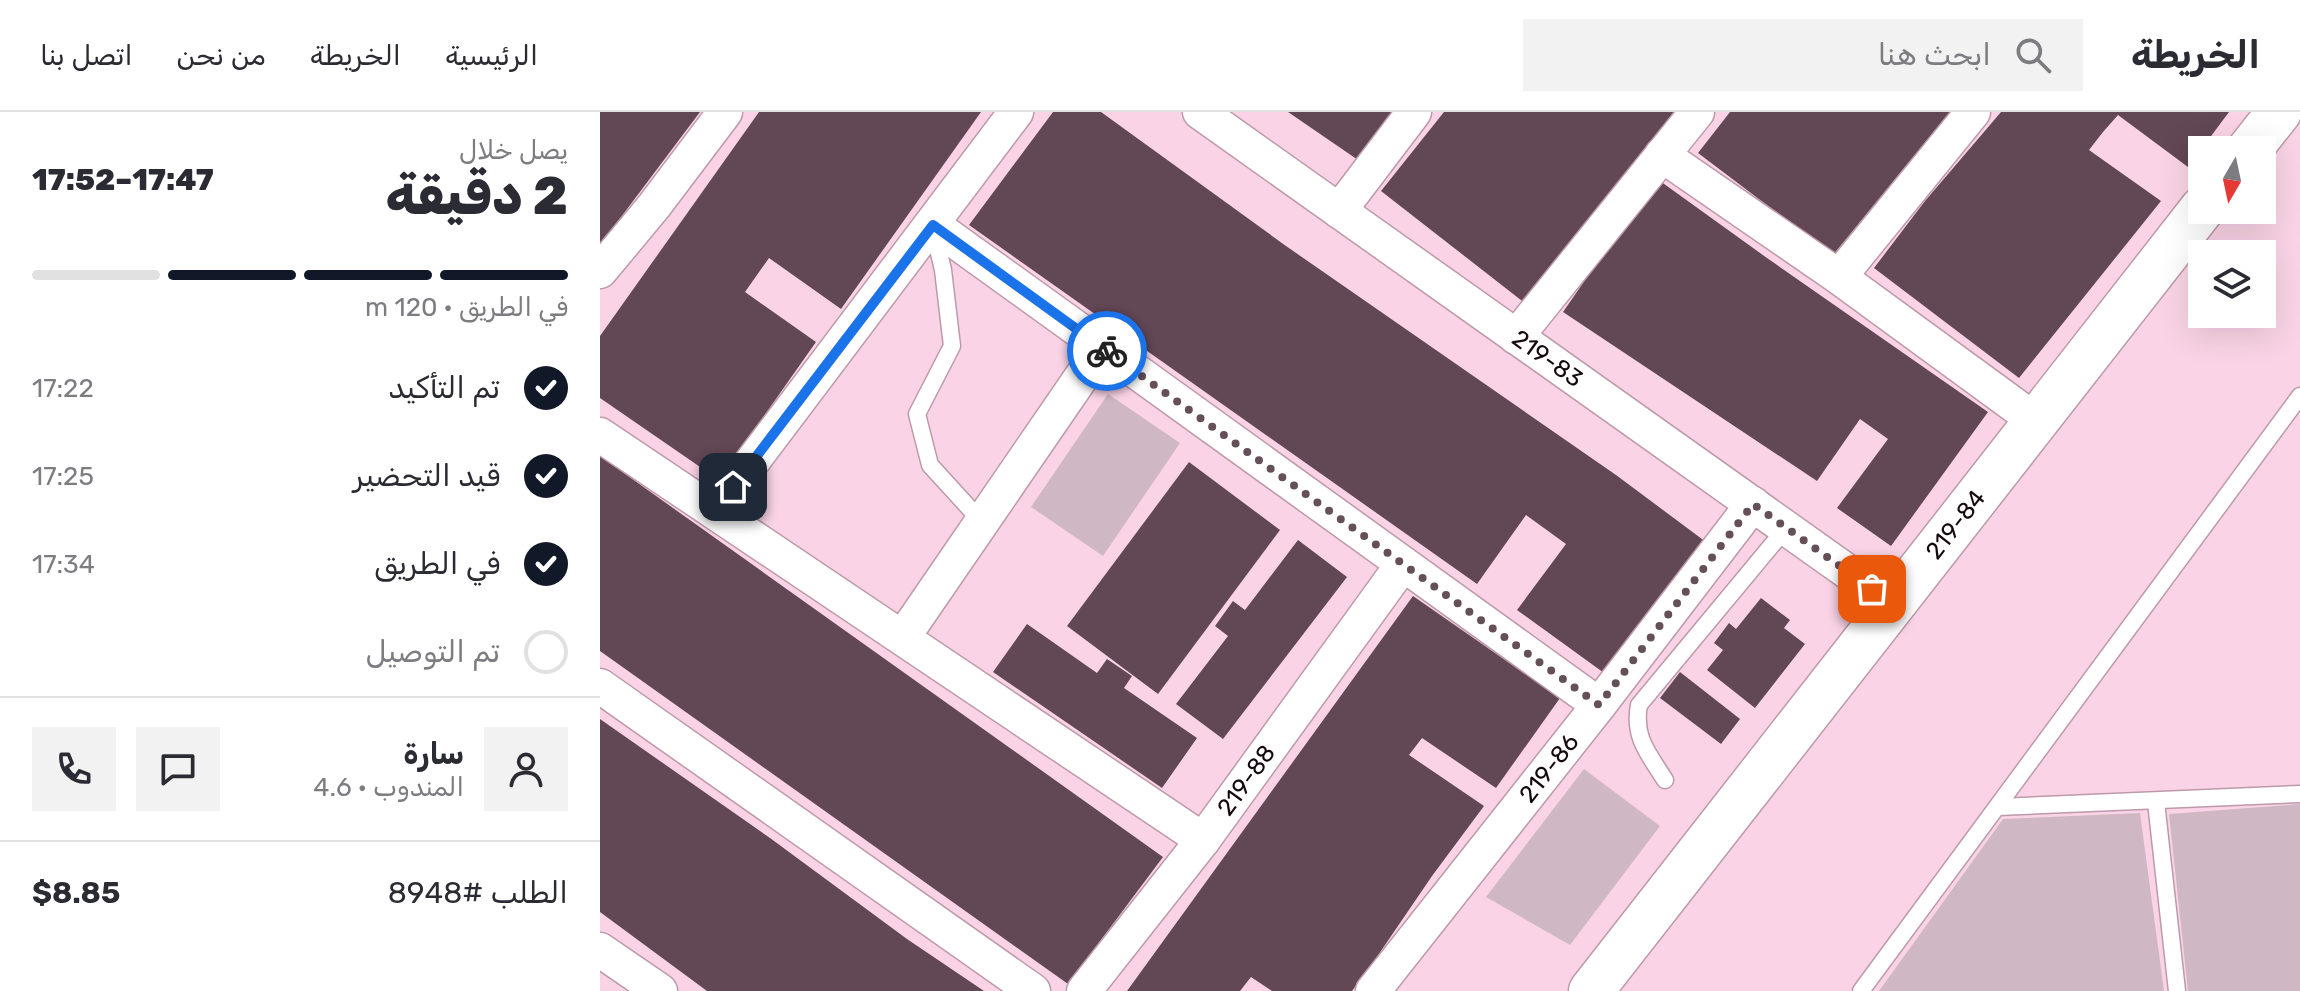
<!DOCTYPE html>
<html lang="ar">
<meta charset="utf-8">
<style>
:root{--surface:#fff;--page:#f2f2f3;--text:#2b2b33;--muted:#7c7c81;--line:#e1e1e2;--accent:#111827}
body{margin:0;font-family:Rubik,Vazirmatn,sans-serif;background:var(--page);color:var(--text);direction:rtl;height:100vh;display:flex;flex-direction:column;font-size:30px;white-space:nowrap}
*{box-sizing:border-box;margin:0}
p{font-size:26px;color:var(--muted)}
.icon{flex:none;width:44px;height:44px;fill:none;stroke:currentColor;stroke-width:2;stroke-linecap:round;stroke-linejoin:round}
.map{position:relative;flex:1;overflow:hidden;direction:ltr}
.details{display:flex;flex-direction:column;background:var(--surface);width:600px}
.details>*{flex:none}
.needle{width:52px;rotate:189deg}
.buttons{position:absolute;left:1588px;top:24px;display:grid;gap:16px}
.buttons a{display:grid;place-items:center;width:88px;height:88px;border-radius:0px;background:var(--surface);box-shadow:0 8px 32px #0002;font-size:40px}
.pin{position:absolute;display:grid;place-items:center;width:68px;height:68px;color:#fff;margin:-34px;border-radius:16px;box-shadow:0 4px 12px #0006}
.courier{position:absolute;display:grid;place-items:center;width:80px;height:80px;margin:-40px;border:6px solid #1a73e8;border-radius:50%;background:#fff;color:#222;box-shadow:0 2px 10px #0007}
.summary em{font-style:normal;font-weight:800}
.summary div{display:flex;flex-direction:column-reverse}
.summary{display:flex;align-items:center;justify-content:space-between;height:136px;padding:0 32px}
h1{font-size:52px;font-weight:800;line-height:60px}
.bar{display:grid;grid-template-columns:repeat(4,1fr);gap:12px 8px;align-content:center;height:96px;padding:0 32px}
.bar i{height:10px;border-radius:6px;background:var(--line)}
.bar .selected{background:var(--accent)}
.bar p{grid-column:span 4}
.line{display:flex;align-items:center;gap:20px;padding:0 32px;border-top:2px solid var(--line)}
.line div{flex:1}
.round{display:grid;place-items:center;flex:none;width:84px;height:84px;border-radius:0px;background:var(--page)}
ol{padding:0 32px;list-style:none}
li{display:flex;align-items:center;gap:24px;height:88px}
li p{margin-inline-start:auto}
li .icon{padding:8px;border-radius:50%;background:var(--accent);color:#fff;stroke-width:4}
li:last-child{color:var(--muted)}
li i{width:44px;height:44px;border:4px solid var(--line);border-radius:50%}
header{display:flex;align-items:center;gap:48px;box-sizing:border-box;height:112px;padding:0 40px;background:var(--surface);border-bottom:2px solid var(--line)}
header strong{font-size:38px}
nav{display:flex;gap:44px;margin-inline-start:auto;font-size:28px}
.search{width:560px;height:72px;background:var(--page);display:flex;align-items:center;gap:20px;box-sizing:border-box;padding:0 28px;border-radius:0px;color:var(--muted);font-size:30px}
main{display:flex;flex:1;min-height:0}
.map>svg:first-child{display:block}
.green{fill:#cfb8c3}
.building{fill:#624754}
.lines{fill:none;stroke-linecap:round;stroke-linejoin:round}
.lane-casing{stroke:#bd99aa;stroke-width:19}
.street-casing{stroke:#bd99aa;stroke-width:37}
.secondary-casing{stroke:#bd99aa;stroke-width:47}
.lane{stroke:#fff;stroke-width:16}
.street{stroke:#fff;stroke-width:34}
.secondary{stroke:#fff;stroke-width:44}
.done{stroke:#65505a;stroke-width:8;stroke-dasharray:0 14.4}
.route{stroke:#1a73e8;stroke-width:10}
.labels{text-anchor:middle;stroke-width:8;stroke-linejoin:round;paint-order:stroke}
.street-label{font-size:24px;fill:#15090f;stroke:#fff}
</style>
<header>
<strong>الخريطة</strong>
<div class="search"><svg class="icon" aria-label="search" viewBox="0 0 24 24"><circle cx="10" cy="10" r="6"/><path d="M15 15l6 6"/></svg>ابحث هنا</div>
<nav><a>الرئيسية</a><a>الخريطة</a><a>من نحن</a><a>اتصل بنا</a></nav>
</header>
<main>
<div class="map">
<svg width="1700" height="879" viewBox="0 0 1700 879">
<rect width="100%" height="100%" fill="#fad4e6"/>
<g class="green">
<polygon points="508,282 580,331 503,444 431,395"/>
<polygon points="984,657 1060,714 970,833 886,785"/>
<polygon points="1700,692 1700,879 1588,879 1569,702"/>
<polygon points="1540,701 1564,879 1279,879 1403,707"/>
</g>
<g class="building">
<polygon points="0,0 100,0 0,133"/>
<polygon points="159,0 381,0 241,197 169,146 145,180 216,230 119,368 0,286 0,224"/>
<polygon points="453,0 501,0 686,134 1016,363 1110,433 1011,566 917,498 966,432 926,403 877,472 369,113"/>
<polygon points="688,0 796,0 761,50"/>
<polygon points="844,0 1074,0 926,192 781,79"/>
<polygon points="1130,0 1350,0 1233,143 1098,41"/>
<polygon points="1401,0 1629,0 1588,55 1518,3 1503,20 1489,38 1561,89 1419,266 1274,156 1325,89"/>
<polygon points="1060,69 1167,146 1388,300 1291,434 1237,396 1288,327 1260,307 1217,369 963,200 1008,135"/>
<polygon points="0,344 563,745 468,872 0,539"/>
<polygon points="589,350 680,418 558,582 467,514"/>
<polygon points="698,428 747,465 623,627 576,592 628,524 615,514 633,489 645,498"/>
<polygon points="813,484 960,586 896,676 822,626 809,643 884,694 832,764 770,855 752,879 672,879 651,865 640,879 527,879"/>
<polygon points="1161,486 1190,508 1184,516 1205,532 1155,596 1107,558 1123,538 1114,531 1129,511 1136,517"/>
<polygon points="427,512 497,561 507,547 532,564 524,576 597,626 562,676 393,560"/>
<polygon points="1080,560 1140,607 1121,632 1060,586"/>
<polygon points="0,607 170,726 307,827 384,879 107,879 0,800"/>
</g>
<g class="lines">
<defs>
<g id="lane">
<polyline points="334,120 343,158 352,234 317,302 330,353 382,410"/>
<path d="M1065,668C1048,641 1033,625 1039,593L1186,416"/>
<polyline points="1556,690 1577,879"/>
<polyline points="1398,695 1700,682"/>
<polyline points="1261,879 1700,284"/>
</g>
<g id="street">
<path id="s1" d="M600,0L1293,492"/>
<polyline points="1062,43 1239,165 1436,309"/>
<polyline points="739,99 814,0"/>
<polyline points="333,113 999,593"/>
<polyline points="0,159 54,94 125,0"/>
<polyline points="1239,165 1373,0"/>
<polyline points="916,225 1097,0"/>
<polyline points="0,323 603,728"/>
<polyline points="115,399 416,0"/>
<polyline points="303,525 502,235"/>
<polyline points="0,574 433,879"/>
<polyline points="0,838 60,879"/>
<path id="s2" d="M484,879L603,728L803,452"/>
<path id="s3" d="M773,879L999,593L1153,392"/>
</g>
<g id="secondary">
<polyline points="1649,38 1679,0"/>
<path id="s4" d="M991,879L1602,97"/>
</g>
</defs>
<use href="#lane" class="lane-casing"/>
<use href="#street" class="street-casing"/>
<use href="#secondary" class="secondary-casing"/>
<use href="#lane" class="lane"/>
<use href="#street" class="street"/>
<use href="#secondary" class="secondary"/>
</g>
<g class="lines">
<polyline class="done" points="507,239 999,593 1153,392 1272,477"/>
<polyline class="route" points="133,375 333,113 507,239"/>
</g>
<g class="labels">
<g class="street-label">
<text dy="8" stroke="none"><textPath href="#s1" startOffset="426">219-83</textPath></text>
<text dy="8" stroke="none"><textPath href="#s4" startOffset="592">219-84</textPath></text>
<text dy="8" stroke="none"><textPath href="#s3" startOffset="284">219-86</textPath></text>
<text dy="8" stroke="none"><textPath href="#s2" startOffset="266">219-88</textPath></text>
</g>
</g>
</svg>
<div class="buttons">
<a><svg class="needle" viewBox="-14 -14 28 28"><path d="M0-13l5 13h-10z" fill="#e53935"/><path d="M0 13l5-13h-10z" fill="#7c7c81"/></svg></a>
<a><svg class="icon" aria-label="layers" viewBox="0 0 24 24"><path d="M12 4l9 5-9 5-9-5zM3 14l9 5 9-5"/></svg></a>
</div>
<div class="pin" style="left:1272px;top:477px;background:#ea580c"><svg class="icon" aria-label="bag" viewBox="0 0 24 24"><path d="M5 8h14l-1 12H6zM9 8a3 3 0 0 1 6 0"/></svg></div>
<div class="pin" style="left:133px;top:375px;background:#1f2937"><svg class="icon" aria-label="home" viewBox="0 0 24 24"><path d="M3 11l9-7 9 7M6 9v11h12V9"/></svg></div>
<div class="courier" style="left:507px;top:239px"><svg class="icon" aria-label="bike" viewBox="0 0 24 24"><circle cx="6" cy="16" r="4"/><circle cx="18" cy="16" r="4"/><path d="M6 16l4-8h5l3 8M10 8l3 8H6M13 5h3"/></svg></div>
</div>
<section class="details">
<div class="summary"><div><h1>2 دقيقة</h1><p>يصل خلال</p></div><em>17:47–17:52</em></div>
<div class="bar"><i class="selected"></i><i class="selected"></i><i class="selected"></i><i></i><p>في الطريق · 120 m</p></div>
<ol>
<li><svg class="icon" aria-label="check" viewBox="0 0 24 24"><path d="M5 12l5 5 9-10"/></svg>تم التأكيد<p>17:22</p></li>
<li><svg class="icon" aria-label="check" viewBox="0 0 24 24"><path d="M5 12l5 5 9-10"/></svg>قيد التحضير<p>17:25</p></li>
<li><svg class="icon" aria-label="check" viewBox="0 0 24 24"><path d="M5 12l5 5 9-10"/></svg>في الطريق<p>17:34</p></li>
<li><i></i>تم التوصيل</li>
</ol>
<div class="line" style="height:144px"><a class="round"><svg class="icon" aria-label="person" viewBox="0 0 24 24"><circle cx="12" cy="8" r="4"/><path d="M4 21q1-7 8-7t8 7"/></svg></a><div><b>سارة</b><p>المندوب · 4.6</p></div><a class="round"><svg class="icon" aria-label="chat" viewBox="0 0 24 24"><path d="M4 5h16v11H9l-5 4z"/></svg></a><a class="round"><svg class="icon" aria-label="phone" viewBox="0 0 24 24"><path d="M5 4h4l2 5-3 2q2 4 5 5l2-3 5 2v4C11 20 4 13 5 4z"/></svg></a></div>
<div class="line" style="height:104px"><div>الطلب #8948</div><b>$8.85</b></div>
</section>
</main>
